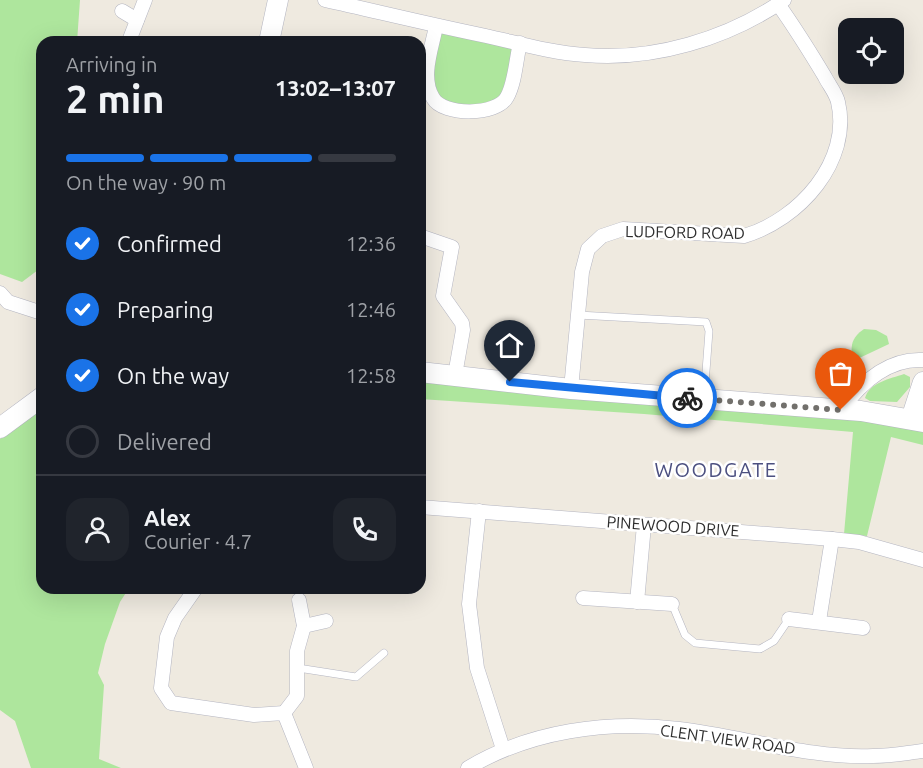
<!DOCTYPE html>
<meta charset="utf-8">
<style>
:root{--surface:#171b24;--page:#20242c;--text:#f1f3f6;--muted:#9ea1a6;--line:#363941;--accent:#1a73e8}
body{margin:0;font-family:Ubuntu,sans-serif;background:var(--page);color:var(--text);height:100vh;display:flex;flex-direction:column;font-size:22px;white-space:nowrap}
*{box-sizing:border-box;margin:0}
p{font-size:20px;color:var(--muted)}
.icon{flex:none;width:33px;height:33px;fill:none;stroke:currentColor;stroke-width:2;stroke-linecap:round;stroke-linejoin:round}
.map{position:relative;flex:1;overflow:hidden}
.side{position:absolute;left:36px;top:36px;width:390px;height:558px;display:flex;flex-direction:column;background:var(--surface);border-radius:18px;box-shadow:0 6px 24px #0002}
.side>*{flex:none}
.controls{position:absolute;left:838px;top:18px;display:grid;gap:12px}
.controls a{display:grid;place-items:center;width:66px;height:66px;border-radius:12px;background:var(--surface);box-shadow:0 6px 24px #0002;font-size:30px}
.pin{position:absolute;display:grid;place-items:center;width:51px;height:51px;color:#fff;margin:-62px -26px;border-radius:50% 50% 50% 0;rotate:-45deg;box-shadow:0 0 6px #0007}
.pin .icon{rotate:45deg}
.courier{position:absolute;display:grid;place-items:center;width:60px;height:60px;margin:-30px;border:4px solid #1a73e8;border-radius:50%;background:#fff;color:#222;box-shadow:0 2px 8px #0007}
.overview em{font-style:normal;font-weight:700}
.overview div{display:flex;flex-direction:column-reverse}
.overview{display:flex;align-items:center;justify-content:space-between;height:102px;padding:0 30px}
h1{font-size:39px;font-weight:700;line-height:45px}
.bar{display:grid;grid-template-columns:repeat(4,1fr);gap:9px 6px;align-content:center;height:72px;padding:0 30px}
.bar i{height:8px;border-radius:4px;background:var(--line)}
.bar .current{background:var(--accent)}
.bar p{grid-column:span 4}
.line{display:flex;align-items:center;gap:15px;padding:0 30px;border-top:2px solid var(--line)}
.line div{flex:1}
.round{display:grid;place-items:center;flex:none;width:63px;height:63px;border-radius:18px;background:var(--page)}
ol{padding:0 30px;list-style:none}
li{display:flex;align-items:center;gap:18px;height:66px}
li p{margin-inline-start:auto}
li .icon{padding:6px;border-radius:50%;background:var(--accent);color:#fff;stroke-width:4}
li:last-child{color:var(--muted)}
li i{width:33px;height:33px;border:3px solid var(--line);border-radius:50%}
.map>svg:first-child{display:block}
.green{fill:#aee69d}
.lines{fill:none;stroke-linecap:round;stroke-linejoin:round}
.lane-casing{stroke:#b4b5c1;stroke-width:8}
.street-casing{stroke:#b4b5c1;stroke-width:15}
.secondary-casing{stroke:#b4b5c1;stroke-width:21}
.lane{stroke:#fff;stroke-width:7}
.street{stroke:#fff;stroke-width:14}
.secondary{stroke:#fff;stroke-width:20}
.done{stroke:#72706c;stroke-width:6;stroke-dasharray:0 10.8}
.route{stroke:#1a73e8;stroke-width:8}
.labels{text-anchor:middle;stroke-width:5;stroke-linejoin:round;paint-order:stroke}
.street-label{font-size:16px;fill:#2e2e2e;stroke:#fff}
.quarter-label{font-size:20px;letter-spacing:1.5px;fill:#4c5080;stroke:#fff}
</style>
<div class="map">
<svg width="923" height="768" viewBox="0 0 923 768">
<rect width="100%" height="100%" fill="#efeae0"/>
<g class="green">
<polygon points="0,0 80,0 77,42 42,42 42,267 22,282 0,274"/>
<path d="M439,31L515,47L504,95L497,105C481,105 463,107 448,105C420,99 436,50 439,31Z"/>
<path d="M864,329L876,330L887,336L889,344L853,361C850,346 851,338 864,329Z"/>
<path d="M904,374L910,377V387L897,402L870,401L865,398C870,382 890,379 904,374Z"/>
<polygon points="420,379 900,424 923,428 923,445 891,437 867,536 844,534 853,432 644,414 420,399"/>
<polygon points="42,409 42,588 129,588 120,602 105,644 98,673 104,685 99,759 121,768 31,768 15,721 0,710 0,439"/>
</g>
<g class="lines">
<defs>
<g id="lane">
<polyline points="578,315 706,322 709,331 704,398"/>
<polyline points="672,604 685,635 695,643 760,649 774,641 789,619"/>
<polyline points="298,668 356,677 384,653"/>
</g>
<g id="street">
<path d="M325,0C379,12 432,25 486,36C518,43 552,53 585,55C653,61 727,39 784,0"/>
<polyline points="122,11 137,20"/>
<path d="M436,26C432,48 420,77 433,98C443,116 497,116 507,97C515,83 516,60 520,43"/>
<polyline points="129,41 145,0"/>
<polyline points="420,236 452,247 443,296 462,323 463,330 455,375"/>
<polyline points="0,293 8,302 42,313"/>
<path d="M571,389L582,272L588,249L602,236L623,229L744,236C799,220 852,161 838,102C836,93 829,85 825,77C810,52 795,28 778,4"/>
<path d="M841,410C860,384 888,358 923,360"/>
<polyline points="420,507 832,539 859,542 923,560"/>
<polyline points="479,511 469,604 477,668 503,749"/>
<polyline points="196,588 175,618 167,637 161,688 171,703 254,715 284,713 306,768"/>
<polyline points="583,598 672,604"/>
<polyline points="637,602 644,525"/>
<polyline points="789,619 863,628"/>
<polyline points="819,621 832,539"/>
<polyline points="304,626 326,621"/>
<polyline points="284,713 297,696 297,651 304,626 299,600"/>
<path d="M468,768C530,731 607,720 679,729C741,736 811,759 873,756C890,756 906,753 923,751"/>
</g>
<g id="secondary">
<polyline points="269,42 278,0"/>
<polyline points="420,372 571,389 861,411 923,422"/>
<polyline points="911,419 923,382"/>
<polyline points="0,428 42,397"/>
</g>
</defs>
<use href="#lane" class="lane-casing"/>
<use href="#street" class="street-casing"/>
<use href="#secondary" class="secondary-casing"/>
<use href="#lane" class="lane"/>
<use href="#street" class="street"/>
<use href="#secondary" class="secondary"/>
</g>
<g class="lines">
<polyline class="done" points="687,398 841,410"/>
<polyline class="route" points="510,382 687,398"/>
</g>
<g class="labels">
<g class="street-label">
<text transform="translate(685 232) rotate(1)" y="6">LUDFORD ROAD</text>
<text transform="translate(673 526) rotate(4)" y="6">PINEWOOD DRIVE</text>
<text transform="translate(728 739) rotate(8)" y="6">CLENT VIEW ROAD</text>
</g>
<g class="quarter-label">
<text x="716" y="477">WOODGATE</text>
</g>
</g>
</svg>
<div class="controls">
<a><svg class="icon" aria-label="locate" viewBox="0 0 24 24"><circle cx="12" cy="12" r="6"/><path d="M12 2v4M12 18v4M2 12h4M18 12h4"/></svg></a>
</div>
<div class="pin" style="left:841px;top:410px;background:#ea580c"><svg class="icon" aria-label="bag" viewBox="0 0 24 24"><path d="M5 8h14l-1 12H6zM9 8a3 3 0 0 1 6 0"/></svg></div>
<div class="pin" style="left:510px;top:382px;background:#1f2937"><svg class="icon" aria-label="home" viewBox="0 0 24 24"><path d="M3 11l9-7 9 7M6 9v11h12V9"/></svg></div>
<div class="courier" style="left:687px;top:398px"><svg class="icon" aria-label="bike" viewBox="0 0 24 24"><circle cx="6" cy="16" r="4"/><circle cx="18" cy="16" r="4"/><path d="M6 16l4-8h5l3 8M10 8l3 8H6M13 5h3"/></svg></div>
<section class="side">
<div class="overview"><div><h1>2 min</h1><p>Arriving in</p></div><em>13:02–13:07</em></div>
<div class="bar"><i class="current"></i><i class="current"></i><i class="current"></i><i></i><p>On the way · 90 m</p></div>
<ol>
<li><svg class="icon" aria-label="check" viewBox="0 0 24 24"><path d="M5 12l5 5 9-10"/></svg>Confirmed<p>12:36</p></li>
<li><svg class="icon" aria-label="check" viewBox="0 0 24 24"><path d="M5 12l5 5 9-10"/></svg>Preparing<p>12:46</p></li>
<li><svg class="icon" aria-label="check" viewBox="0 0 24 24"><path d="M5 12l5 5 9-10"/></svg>On the way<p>12:58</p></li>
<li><i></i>Delivered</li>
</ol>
<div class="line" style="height:108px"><a class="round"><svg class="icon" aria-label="person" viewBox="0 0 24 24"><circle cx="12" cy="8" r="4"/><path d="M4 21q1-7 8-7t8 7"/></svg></a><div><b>Alex</b><p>Courier · 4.7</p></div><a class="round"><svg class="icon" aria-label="phone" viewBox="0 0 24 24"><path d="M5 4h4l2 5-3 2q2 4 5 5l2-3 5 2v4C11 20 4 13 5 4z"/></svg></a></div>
</section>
</div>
